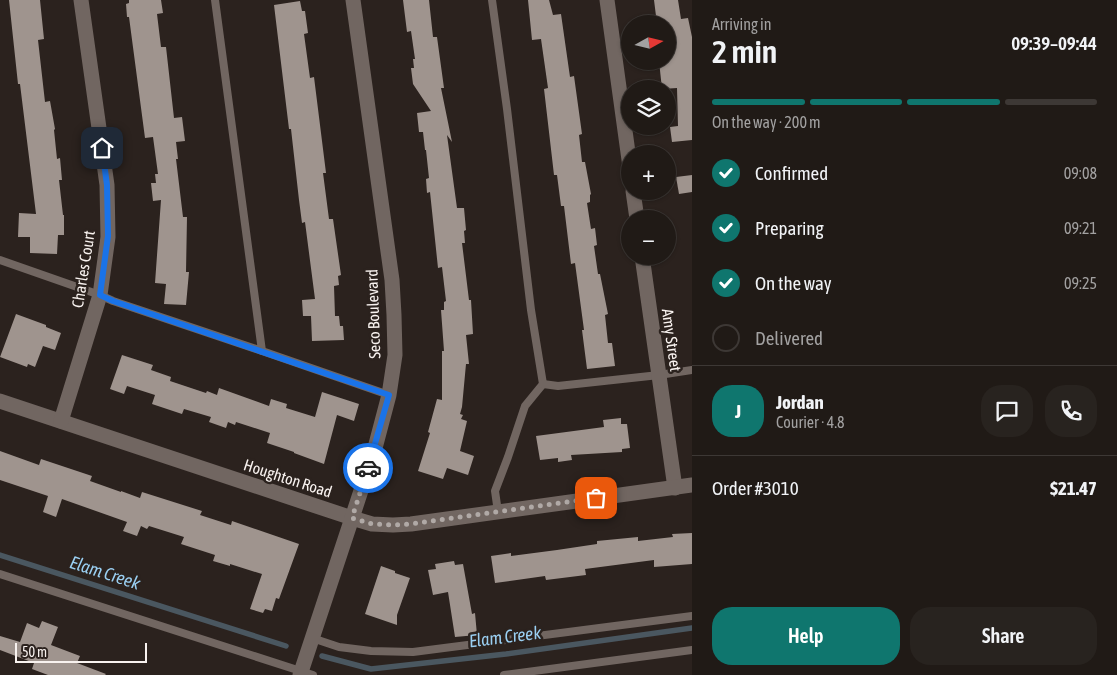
<!DOCTYPE html>
<meta charset="utf-8">
<style>
:root{--surface:#201a16;--page:#28231f;--text:#f1f3f6;--muted:#a2a1a1;--line:#3d3835;--accent:#0f766e}
body{margin:0;font-family:"Asap Condensed",sans-serif;background:var(--page);color:var(--text);height:100vh;display:flex;flex-direction:column;font-size:19px;white-space:nowrap}
*{box-sizing:border-box;margin:0}
p{font-size:16px;color:var(--muted)}
.icon{flex:none;width:28px;height:28px;fill:none;stroke:currentColor;stroke-width:2;stroke-linecap:round;stroke-linejoin:round}
.map{position:relative;flex:1;overflow:hidden}
.details{display:flex;flex-direction:column;background:var(--surface);width:425px}
.details>*{flex:none}
.needle{width:32px;rotate:82deg}
.controls{position:absolute;left:621px;top:15px;display:grid;gap:10px}
.controls a{display:grid;place-items:center;width:55px;height:55px;border-radius:50%;background:var(--surface);box-shadow:0 1px 4px #0004,0 0 0 1px var(--line);font-size:25px}
.scale{position:absolute;left:15px;bottom:12px;width:132px;box-sizing:border-box;padding-left:5px;border:2px solid #f8f2ef;border-top:0;font-size:14px;line-height:18px;white-space:nowrap;color:#f8f2ef;-webkit-text-stroke:4px #2b221e;paint-order:stroke}
.pin{position:absolute;display:grid;place-items:center;width:42px;height:42px;color:#fff;margin:-21px;border-radius:10px;box-shadow:0 2px 8px #0006}
.courier{position:absolute;display:grid;place-items:center;width:50px;height:50px;margin:-25px;border:4px solid #1a73e8;border-radius:50%;background:#fff;color:#222;box-shadow:0 1px 6px #0007}
.head em{font-style:normal;font-weight:600}
.head div{display:flex;flex-direction:column-reverse}
.head{display:flex;align-items:center;justify-content:space-between;height:85px;padding:0 20px}
h1{font-size:32px;font-weight:600;line-height:38px}
.bar{display:grid;grid-template-columns:repeat(4,1fr);gap:8px 5px;align-content:center;height:60px;padding:0 20px}
.bar i{height:6px;border-radius:4px;background:var(--line)}
.bar .current{background:var(--accent)}
.bar p{grid-column:span 4}
.line{display:flex;align-items:center;gap:12px;padding:0 20px;border-top:1px solid var(--line)}
.line div{flex:1}
.round{display:grid;place-items:center;flex:none;width:52px;height:52px;border-radius:20px;background:var(--page)}
ol{padding:0 20px;list-style:none}
li{display:flex;align-items:center;gap:15px;height:55px}
li p{margin-inline-start:auto}
li .icon{padding:5px;border-radius:50%;background:var(--accent);color:#fff;stroke-width:4}
li:last-child{color:var(--muted)}
li i{width:28px;height:28px;border:2px solid var(--line);border-radius:50%}
.primary-button{display:flex;gap:10px;margin-top:auto;padding:10px 20px}
.primary-button a{flex:1;height:58px;border-radius:20px;background:var(--accent);color:#fff;font-size:20px;font-weight:600;line-height:58px;text-align:center}
.primary-button a+a{background:var(--page);color:var(--text)}
main{display:flex;flex:1;min-height:0}
.map>svg:first-child{display:block}
.lines{fill:none;stroke-linecap:round;stroke-linejoin:round}
.stream{stroke:#4a5760;stroke-width:5.5}
.building{fill:#9f948e}
.lane{stroke:#716661;stroke-width:8}
.street{stroke:#716661;stroke-width:15}
.done{stroke:#b0a9a6;stroke-width:5;stroke-dasharray:0 9}
.route{stroke:#1a73e8;stroke-width:6}
.labels{text-anchor:middle;stroke-width:5;stroke-linejoin:round;paint-order:stroke}
.street-label{font-size:16px;fill:#f8f2ef;stroke:#2b221e}
.water-label{font-size:18px;font-style:italic;fill:#9acff2;stroke:#2b221e}
</style>
<main>
<div class="map">
<svg width="692" height="675" viewBox="0 0 692 675">
<rect width="100%" height="100%" fill="#2b221e"/>
<g class="lines">
<g class="stream">
<polyline points="0,555 286,646"/>
<polyline points="322,656 371,669 506,654 692,628"/>
</g>
</g>
<g class="building">
<polygon points="9,0 40,0 44,39 38,40 45,102 50,101 55,129 54,130 57,159 60,158 62,180 59,180 63,215 64,215 64,235 58,235 57,254 30,253 30,237 18,237 19,213 36,214 20,84 18,84"/>
<polygon points="129,0 161,0 163,13 157,14 161,47 166,47 174,118 182,117 185,141 176,142 178,159 176,159 183,217 187,217 186,272 189,272 186,305 164,304 166,284 155,283 161,200 153,201 151,183 156,183 155,174 158,174 153,137 145,138 129,17 127,17 126,4 129,3"/>
<polygon points="403,0 429,0 433,37 437,37 444,88 441,88 452,142 447,135 457,208 464,208 466,230 464,231 465,243 462,243 469,300 471,300 473,334 466,335 469,364 466,364 462,407 460,414 463,415 461,419 467,421 460,451 474,456 468,475 447,468 443,479 418,471 430,433 428,432 437,399 442,400 442,351 444,351 441,310 444,310 444,302 446,301 442,267 438,268 430,192 427,193 426,179 429,178 426,150 425,150 423,132 419,132 417,113 431,111 413,84 411,68 414,68 413,59 415,59 411,31 407,32"/>
<polygon points="528,0 549,0 553,15 561,14 570,77 574,76 582,134 579,135 582,162 585,162 591,194 590,195 590,202 587,203 591,229 595,228 597,245 594,246 598,274 600,274 608,314 605,315 608,343 612,343 615,366 587,369 582,330 584,330 575,263 571,264 564,206 561,206 557,175 554,175 544,89 548,88 541,39 532,40"/>
<polygon points="654,0 678,0 681,19 688,18 692,37 692,140 672,142 670,127 678,126 677,88 662,89 659,61 668,61 668,24 657,24"/>
<polygon points="300,1 302,11 305,11 308,33 304,34 310,78 314,77 326,173 323,173 329,219 333,219 341,275 338,276 339,285 334,286 335,316 339,316 340,326 343,326 344,340 312,341 311,316 303,316 302,300 315,299 305,222 302,223 299,200 291,129 289,129 274,5"/>
<polygon points="692,175 692,192 679,194 676,177"/>
<polygon points="16,314 46,325 46,327 61,333 55,350 43,346 35,367 28,364 27,367 0,357"/>
<polygon points="122,355 153,365 151,370 171,377 170,381 206,393 207,391 217,395 219,388 269,406 271,399 287,404 286,408 315,417 322,392 359,404 354,421 337,415 324,464 294,453 294,452 267,443 270,433 236,422 235,425 228,422 226,428 209,422 211,417 184,409 182,414 152,404 155,395 127,386 124,394 110,389"/>
<polygon points="621,418 621,424 627,424 630,448 622,449 622,452 571,455 572,460 558,462 558,458 540,460 536,436 604,427 603,420"/>
<polygon points="0,451 39,465 41,459 92,476 90,481 121,492 121,491 140,498 142,492 202,511 200,515 231,525 232,521 299,544 279,599 276,598 272,611 265,609 263,613 250,609 262,574 230,564 230,566 213,561 215,555 181,544 184,537 149,526 147,529 141,526 137,536 123,531 127,522 62,499 56,517 43,512 48,496 0,480"/>
<polygon points="692,533 692,564 654,567 654,560 585,569 586,575 546,580 545,576 495,583 491,556 511,553 511,556 557,550 597,544 597,541 638,537 638,541 673,537 672,534"/>
<polygon points="454,561 455,565 463,564 472,614 475,613 477,635 455,637 448,592 433,595 428,570 436,569 435,564"/>
<polygon points="381,566 395,571 395,573 410,578 397,615 397,625 365,614"/>
<polygon points="42,621 58,627 51,645 80,656 77,663 106,674 105,675 48,675 32,669 34,663 0,650 0,636 20,642 27,623 39,628"/>
</g>
<g class="lines">
<g class="lane">
<polyline points="492,0 507,109 531,310 543,384 525,406 508,457 495,491 498,512"/>
<polyline points="0,260 100,295 113,301 262,351 215,0"/>
<polyline points="262,351 389,395"/>
<polyline points="543,384 558,386 659,375 692,370"/>
<polyline points="0,574 313,675"/>
<polyline points="312,638 339,647 371,651 413,652 692,616"/>
<polyline points="504,675 692,650"/>
</g>
<g class="street">
<polyline points="607,0 630,167"/>
<polyline points="633,191 637,219"/>
<polyline points="642,256 675,488"/>
<polyline points="0,401 352,518 372,524 393,525 411,524 692,485"/>
<polyline points="61,421 100,295 108,237 107,185 81,0"/>
<polyline points="300,675 352,518 375,448 389,395 395,355 394,315 392,280 353,0"/>
</g>
</g>
<g class="lines">
<polyline class="done" points="368,468 352,518 372,524 393,525 411,524 596,498"/>
<polyline class="route" points="102,148 107,185 108,236 100,295 113,301 389,395 368,468"/>
</g>
<g class="labels">
<g class="street-label">
<text transform="translate(83 269) rotate(-81)" y="6">Charles Court</text>
<text transform="translate(373 314) rotate(-92)" y="6">Seco Boulevard</text>
<text transform="translate(672 340) rotate(82)" y="6">Amy Street</text>
<text transform="translate(288 478) rotate(18)" y="6">Houghton Road</text>
</g>
<g class="water-label">
<text transform="translate(105 573) rotate(18)" y="6">Elam Creek</text>
<text transform="translate(505 637) rotate(-7)" y="6">Elam Creek</text>
</g>
</g>
</svg>
<div class="controls">
<a><svg class="needle" viewBox="-14 -14 28 28"><path d="M0-13l5 13h-10z" fill="#e53935"/><path d="M0 13l5-13h-10z" fill="#a2a1a1"/></svg></a>
<a><svg class="icon" aria-label="layers" viewBox="0 0 24 24"><path d="M12 4l9 5-9 5-9-5zM3 14l9 5 9-5"/></svg></a>
<a>+</a>
<a>−</a>
</div>
<div class="scale">50 m</div>
<div class="pin" style="left:596px;top:498px;background:#ea580c"><svg class="icon" aria-label="bag" viewBox="0 0 24 24"><path d="M5 8h14l-1 12H6zM9 8a3 3 0 0 1 6 0"/></svg></div>
<div class="pin" style="left:102px;top:148px;background:#1f2937"><svg class="icon" aria-label="home" viewBox="0 0 24 24"><path d="M3 11l9-7 9 7M6 9v11h12V9"/></svg></div>
<div class="courier" style="left:368px;top:468px"><svg class="icon" aria-label="car" viewBox="0 0 24 24"><path d="M5 17H2v-5l4-1 3-4h7l3 4 3 1v5h-3M9 17h6M6 11h13"/><circle cx="7" cy="17" r="2"/><circle cx="17" cy="17" r="2"/></svg></div>
</div>
<section class="details">
<div class="head"><div><h1>2 min</h1><p>Arriving in</p></div><em>09:39–09:44</em></div>
<div class="bar"><i class="current"></i><i class="current"></i><i class="current"></i><i></i><p>On the way · 200 m</p></div>
<ol>
<li><svg class="icon" aria-label="check" viewBox="0 0 24 24"><path d="M5 12l5 5 9-10"/></svg>Confirmed<p>09:08</p></li>
<li><svg class="icon" aria-label="check" viewBox="0 0 24 24"><path d="M5 12l5 5 9-10"/></svg>Preparing<p>09:21</p></li>
<li><svg class="icon" aria-label="check" viewBox="0 0 24 24"><path d="M5 12l5 5 9-10"/></svg>On the way<p>09:25</p></li>
<li><i></i>Delivered</li>
</ol>
<div class="line" style="height:90px"><b class="round" style="background:var(--accent);color:#fff">J</b><div><b>Jordan</b><p>Courier · 4.8</p></div><a class="round"><svg class="icon" aria-label="chat" viewBox="0 0 24 24"><path d="M4 5h16v11H9l-5 4z"/></svg></a><a class="round"><svg class="icon" aria-label="phone" viewBox="0 0 24 24"><path d="M5 4h4l2 5-3 2q2 4 5 5l2-3 5 2v4C11 20 4 13 5 4z"/></svg></a></div>
<div class="line" style="height:65px"><div>Order #3010</div><b>$21.47</b></div>
<div class="primary-button"><a>Help</a><a>Share</a></div>
</section>
</main>
